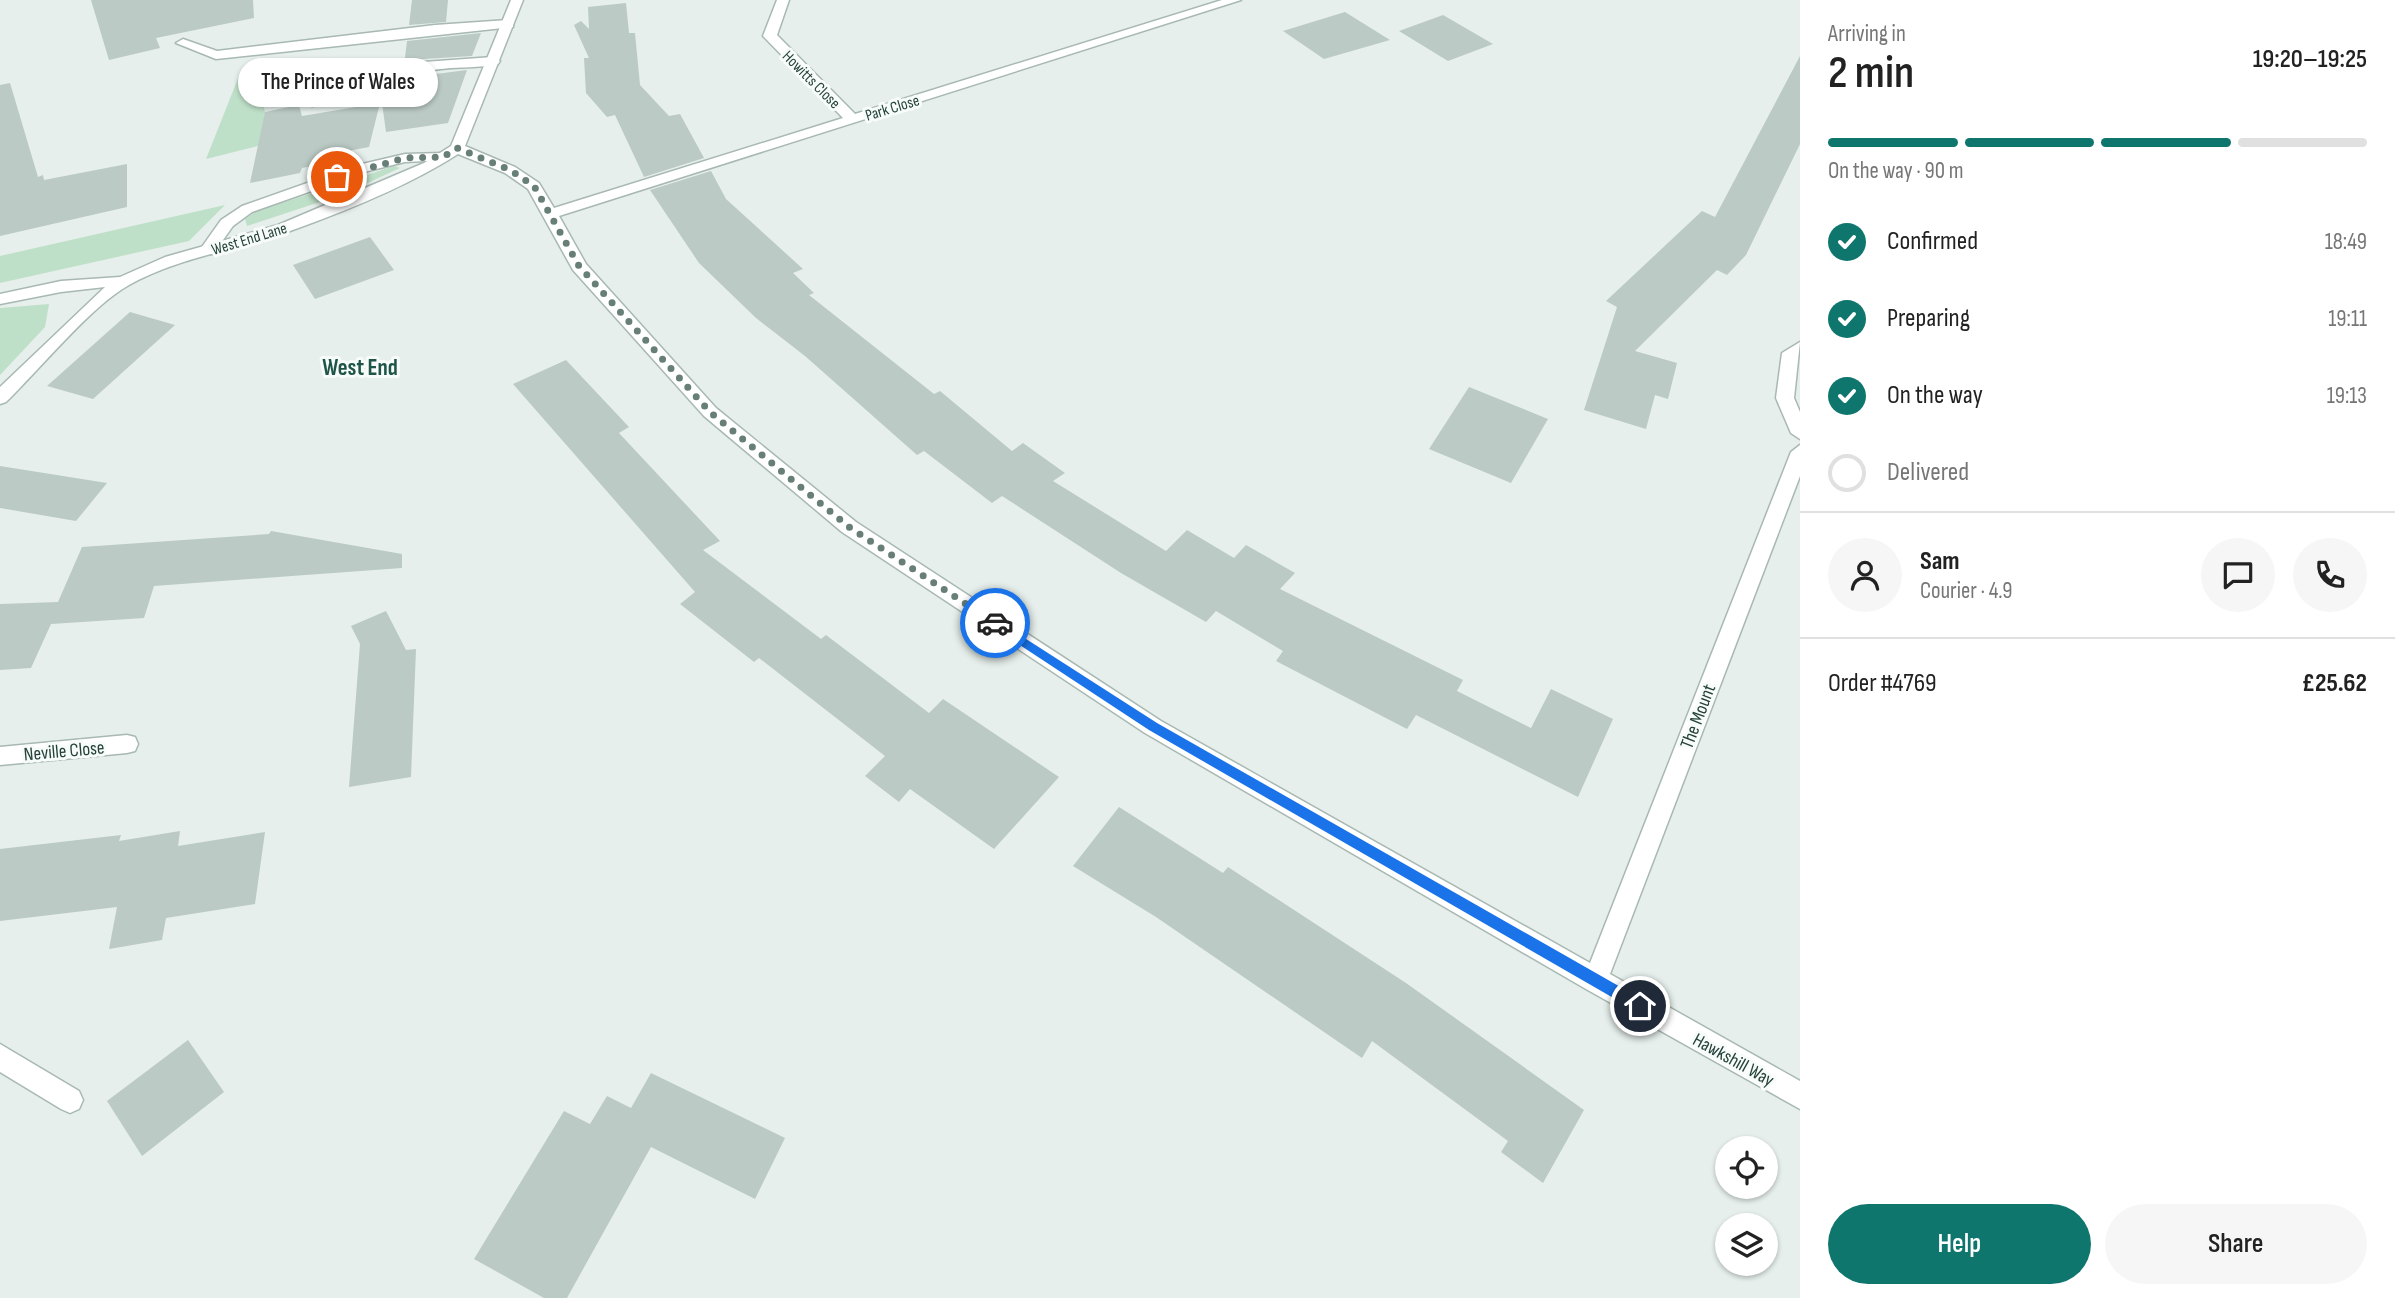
<!DOCTYPE html>
<meta charset="utf-8">
<style>
:root{--surface:#fff;--page:#f6f6f6;--text:#222;--muted:#767676;--line:#e0e0e0;--accent:#0f766e}
body{margin:0;font-family:"Sofia Sans Condensed",sans-serif;background:var(--page);color:var(--text);height:100vh;display:flex;flex-direction:column;font-size:26px;white-space:nowrap}
*{box-sizing:border-box;margin:0}
p{font-size:23px;color:var(--muted)}
.icon{flex:none;width:38px;height:38px;fill:none;stroke:currentColor;stroke-width:2;stroke-linecap:round;stroke-linejoin:round}
.map{position:relative;flex:1;overflow:hidden}
.details{display:flex;flex-direction:column;background:var(--surface);width:595px}
.details>*{flex:none}
.tools{position:absolute;left:1715px;top:1136px;display:grid;gap:14px}
.tools a{display:grid;place-items:center;width:63px;height:63px;border-radius:50%;background:var(--surface);box-shadow:0 2px 5px #0004;font-size:35px}
.pin{position:absolute;display:grid;place-items:center;width:60px;height:60px;color:#fff;margin:-30px;border:4px solid #fff;border-radius:50%;box-shadow:0 2px 7px #0007}
.courier{position:absolute;display:grid;place-items:center;width:70px;height:70px;margin:-35px;border:5px solid #1a73e8;border-radius:50%;background:#fff;color:#222;box-shadow:0 2px 9px #0007}
.bubble{position:absolute;height:49px;border-radius:24px;background:var(--surface);box-shadow:0 2px 5px #0004;font-size:23px;font-weight:600;line-height:49px;text-align:center}
.headline em{font-style:normal;font-weight:600}
.headline div{display:flex;flex-direction:column-reverse}
.headline{display:flex;align-items:center;justify-content:space-between;height:119px;padding:0 28px}
h1{font-size:46px;font-weight:600;line-height:52px}
.bar{display:grid;grid-template-columns:repeat(4,1fr);gap:10px 7px;align-content:center;height:84px;padding:0 28px}
.bar i{height:9px;border-radius:5px;background:var(--line)}
.bar .selected{background:var(--accent)}
.bar p{grid-column:span 4}
.line{display:flex;align-items:center;gap:18px;padding:0 28px;border-top:2px solid var(--line)}
.line div{flex:1}
.round{display:grid;place-items:center;flex:none;width:74px;height:74px;border-radius:37px;background:var(--page)}
ol{padding:0 28px;list-style:none}
li{display:flex;align-items:center;gap:21px;height:77px}
li p{margin-inline-start:auto}
li .icon{padding:7px;border-radius:50%;background:var(--accent);color:#fff;stroke-width:4}
li:last-child{color:var(--muted)}
li i{width:38px;height:38px;border:4px solid var(--line);border-radius:50%}
.primary-button{display:flex;gap:14px;margin-top:auto;padding:14px 28px}
.primary-button a{flex:1;height:80px;border-radius:42px;background:var(--accent);color:#fff;font-size:28px;font-weight:600;line-height:80px;text-align:center}
.primary-button a+a{background:var(--page);color:var(--text)}
main{display:flex;flex:1;min-height:0}
.map>svg:first-child{display:block}
.green{fill:#bfe0c8}
.building{fill:#bbcac4}
.lines{fill:none;stroke-linecap:round;stroke-linejoin:round}
.lane-casing{stroke:#a8b8b2;stroke-width:3}
.street-casing{stroke:#a8b8b2;stroke-width:3}
.lane{fill:#fff;fill-rule:evenodd}
.street{fill:#fff;fill-rule:evenodd}
.route{fill:#1a73e8}
.done{stroke:#687f78;stroke-width:7;stroke-dasharray:0 12.6}
.labels{text-anchor:middle;stroke-width:6;stroke-linejoin:round;paint-order:stroke}
.far-street-label{font-size:16px;fill:#24423a;stroke:#f7fbf9}
.street-label{font-size:19px;fill:#24423a;stroke:#f7fbf9}
.quarter-label{font-size:23px;font-weight:bold;fill:#1f5548;stroke:#f7fbf9}
</style>
<main>
<div class="map">
<svg width="1800" height="1298" viewBox="0 0 1800 1298">
<rect width="100%" height="100%" fill="#e6efeb"/>
<g class="green">
<polygon points="256,73 265,112 262,145 206,159 239,76"/>
<polygon points="394,166 400,168 344,194 247,226 245,219 255,212"/>
<polygon points="225,205 189,241 0,283 0,256"/>
<polygon points="49,304 45,327 0,375 0,308"/>
</g>
<g class="building">
<polygon points="91,0 253,0 254,18 156,38 160,48 109,60"/>
<polygon points="412,0 448,0 446,22 409,25"/>
<polygon points="626,3 629,33 635,33 640,85 669,116 680,114 704,158 644,177 615,115 607,117 586,93 584,58 589,58 574,25 581,21 589,29 588,7"/>
<polygon points="1345,12 1390,40 1324,59 1283,31"/>
<polygon points="1443,15 1493,44 1448,61 1399,31"/>
<polygon points="481,33 472,56 424,59 404,66 407,41"/>
<polygon points="1800,56 1800,144 1746,255 1727,275 1717,270 1635,351 1677,363 1668,399 1655,395 1646,429 1584,410 1617,307 1606,301 1702,211 1715,217"/>
<polygon points="467,70 448,123 386,132 381,96 401,92 402,88 420,76"/>
<polygon points="10,83 38,177 43,175 44,180 127,164 127,207 0,236 0,85"/>
<polygon points="380,103 369,147 327,155 329,163 302,168 300,173 250,183 265,112 299,105 302,116"/>
<polygon points="711,171 726,199 803,269 793,273 814,293 809,295 934,394 940,391 1012,451 1023,443 1065,473 1053,481 1166,551 1187,530 1234,558 1246,545 1295,573 1280,589 1463,680 1457,691 1531,728 1551,689 1613,719 1578,797 1416,715 1407,729 1276,661 1283,651 1216,611 1206,622 1121,573 1002,496 992,503 924,451 917,455 805,356 756,318 699,263 650,190"/>
<polygon points="370,237 394,270 315,299 293,265"/>
<polygon points="130,312 175,325 93,399 47,386"/>
<polygon points="566,360 629,427 619,433 720,541 703,550 821,639 826,635 929,713 943,699 1059,777 994,849 910,789 899,802 865,776 885,756 759,658 754,662 680,604 695,592 513,384"/>
<polygon points="1469,387 1548,419 1511,483 1429,449"/>
<polygon points="0,466 107,483 76,521 0,508"/>
<polygon points="271,531 402,554 402,568 154,586 144,618 51,624 31,668 0,670 0,604 58,602 82,547 269,534"/>
<polygon points="386,611 406,650 416,649 411,777 349,787 360,644 351,626"/>
<polygon points="1119,807 1223,873 1228,867 1406,983 1584,1110 1543,1183 1501,1152 1508,1141 1372,1041 1362,1058 1156,917 1073,866"/>
<polygon points="180,831 178,846 265,832 255,904 166,918 162,940 109,949 117,907 0,921 0,849 121,835 119,841"/>
<polygon points="188,1040 224,1092 142,1156 107,1101"/>
<polygon points="651,1073 785,1138 755,1199 651,1147 567,1298 544,1298 474,1259 564,1111 590,1124 607,1096 631,1108"/>
</g>
<g class="lines">
<defs>
<g id="lane">
<polygon points="508,20 513,21 513,27 216,59 176,43 183,39 217,51 435,25"/>
<path d="M493,57L500,61L498,64C461,72 425,60 396,89L312,106L305,102L287,70L299,67L316,97L386,83L406,68L424,62Z"/>
<polygon points="443,153 450,157 448,160 405,162 368,171 252,212 233,226 213,254 201,254 199,251 221,220 242,206 358,165 405,154"/>
<polygon points="0,1044 79,1091 83,1100 79,1109 70,1113 61,1109 0,1072"/>
</g>
<g id="street">
<path d="M511,0H523L465,146L515,167L539,183L554,208L843,118L763,36L777,0H789L777,35L855,114L1222,0H1241L559,216L586,264L716,408L856,522L1161,721L1590,963L1791,452L1800,445V476L1610,974L1800,1081V1109L1586,989L1145,733L842,532L704,416L573,270L528,189L505,173L458,154C408,186 346,211 290,231C237,250 179,257 129,285C91,306 39,370 6,402L0,404V387L105,287L61,292L0,304V294L61,281L120,277L165,257L278,225L424,163L451,146Z"/>
<polygon points="1800,342 1794,398 1800,412 1800,439 1791,433 1776,398 1782,353"/>
<polygon points="127,735 135,737 138,744 135,751 127,753 0,765 0,747"/>
</g>
</defs>
<use href="#lane" class="lane-casing"/>
<use href="#street" class="street-casing"/>
<use href="#lane" class="lane"/>
<use href="#street" class="street"/>
</g>
<polygon class="route" points="995,619 1157,723 1645,1001 1645,1011 1636,1011 1149,730 991,626 990,623"/>
<g class="lines">
<polyline class="done" points="337,177 405,158 443,157 457,148 510,170 534,186 579,266 710,412 849,527 995,623"/>
</g>
<g class="labels">
<g class="far-street-label">
<text transform="translate(812 79) rotate(45)" y="6">Howitts Close</text>
<text transform="translate(892 107) rotate(-17)" y="6">Park Close</text>
<text transform="translate(249 238) rotate(-17)" y="6">West End Lane</text>
</g>
<g class="street-label">
<text transform="translate(1697 716) rotate(-69)" y="7">The Mount</text>
<text transform="translate(64 750) rotate(-5)" y="7">Neville Close</text>
<text transform="translate(1734 1059) rotate(29)" y="7">Hawkshill Way</text>
</g>
<g class="quarter-label">
<text x="360" y="375">West End</text>
</g>
</g>
</svg>
<div class="tools">
<a><svg class="icon" aria-label="locate" viewBox="0 0 24 24"><circle cx="12" cy="12" r="6"/><path d="M12 2v4M12 18v4M2 12h4M18 12h4"/></svg></a>
<a><svg class="icon" aria-label="layers" viewBox="0 0 24 24"><path d="M12 4l9 5-9 5-9-5zM3 14l9 5 9-5"/></svg></a>
</div>
<div class="pin" style="left:337px;top:177px;background:#ea580c"><svg class="icon" aria-label="bag" viewBox="0 0 24 24"><path d="M5 8h14l-1 12H6zM9 8a3 3 0 0 1 6 0"/></svg></div>
<div class="pin" style="left:1640px;top:1006px;background:#1f2937"><svg class="icon" aria-label="home" viewBox="0 0 24 24"><path d="M3 11l9-7 9 7M6 9v11h12V9"/></svg></div>
<div class="courier" style="left:995px;top:623px"><svg class="icon" aria-label="car" viewBox="0 0 24 24"><path d="M5 17H2v-5l4-1 3-4h7l3 4 3 1v5h-3M9 17h6M6 11h13"/><circle cx="7" cy="17" r="2"/><circle cx="17" cy="17" r="2"/></svg></div>
<div class="bubble" style="left:238px;top:58px;width:200px">The Prince of Wales</div>
</div>
<section class="details">
<div class="headline"><div><h1>2 min</h1><p>Arriving in</p></div><em>19:20–19:25</em></div>
<div class="bar"><i class="selected"></i><i class="selected"></i><i class="selected"></i><i></i><p>On the way · 90 m</p></div>
<ol>
<li><svg class="icon" aria-label="check" viewBox="0 0 24 24"><path d="M5 12l5 5 9-10"/></svg>Confirmed<p>18:49</p></li>
<li><svg class="icon" aria-label="check" viewBox="0 0 24 24"><path d="M5 12l5 5 9-10"/></svg>Preparing<p>19:11</p></li>
<li><svg class="icon" aria-label="check" viewBox="0 0 24 24"><path d="M5 12l5 5 9-10"/></svg>On the way<p>19:13</p></li>
<li><i></i>Delivered</li>
</ol>
<div class="line" style="height:126px"><a class="round"><svg class="icon" aria-label="person" viewBox="0 0 24 24"><circle cx="12" cy="8" r="4"/><path d="M4 21q1-7 8-7t8 7"/></svg></a><div><b>Sam</b><p>Courier · 4.9</p></div><a class="round"><svg class="icon" aria-label="chat" viewBox="0 0 24 24"><path d="M4 5h16v11H9l-5 4z"/></svg></a><a class="round"><svg class="icon" aria-label="phone" viewBox="0 0 24 24"><path d="M5 4h4l2 5-3 2q2 4 5 5l2-3 5 2v4C11 20 4 13 5 4z"/></svg></a></div>
<div class="line" style="height:91px"><div>Order #4769</div><b>£25.62</b></div>
<div class="primary-button"><a>Help</a><a>Share</a></div>
</section>
</main>
